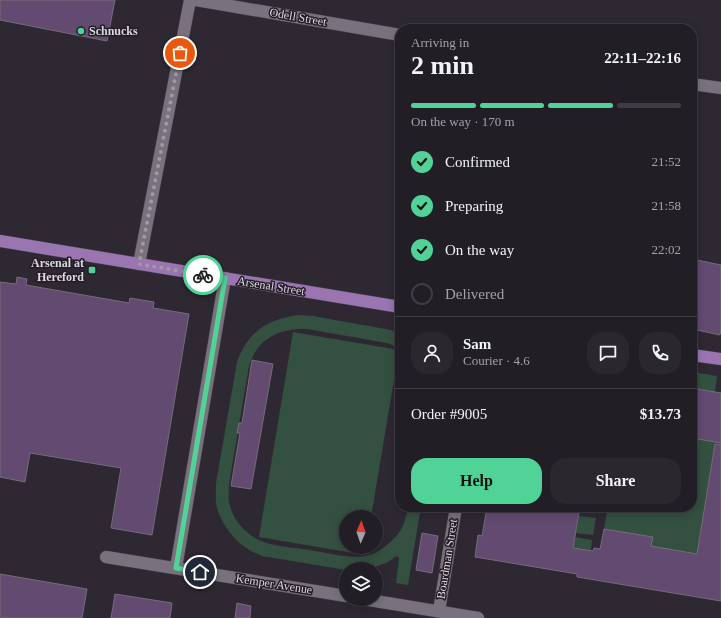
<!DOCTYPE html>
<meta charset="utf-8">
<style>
:root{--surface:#221e26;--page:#2a272e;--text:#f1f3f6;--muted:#a2a2a7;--line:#3f3c43;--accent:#51d398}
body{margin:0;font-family:"Times New Roman",serif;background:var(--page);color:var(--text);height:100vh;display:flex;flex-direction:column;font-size:15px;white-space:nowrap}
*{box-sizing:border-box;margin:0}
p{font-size:13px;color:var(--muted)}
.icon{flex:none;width:22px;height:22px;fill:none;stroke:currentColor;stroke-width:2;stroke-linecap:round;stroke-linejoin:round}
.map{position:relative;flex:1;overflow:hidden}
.sheet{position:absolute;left:395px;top:24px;width:302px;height:488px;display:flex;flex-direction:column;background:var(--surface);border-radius:16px;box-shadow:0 2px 10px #0003,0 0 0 1px var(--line)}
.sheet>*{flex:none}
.needle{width:26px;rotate:2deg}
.controls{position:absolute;left:339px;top:510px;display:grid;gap:8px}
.controls a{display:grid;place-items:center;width:44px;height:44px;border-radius:50%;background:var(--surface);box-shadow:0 2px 10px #0003,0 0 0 1px var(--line);font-size:20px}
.pin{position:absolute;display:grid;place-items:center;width:34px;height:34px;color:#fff;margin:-17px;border:2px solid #fff;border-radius:50%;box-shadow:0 1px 4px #0007}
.courier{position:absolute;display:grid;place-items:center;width:40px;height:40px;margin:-20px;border:3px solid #51d398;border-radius:50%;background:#fff;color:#222;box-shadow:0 1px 5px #0007}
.summary em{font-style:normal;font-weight:600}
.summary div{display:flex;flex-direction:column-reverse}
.summary{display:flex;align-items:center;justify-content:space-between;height:68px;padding:0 16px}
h1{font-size:26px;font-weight:600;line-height:30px}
.bar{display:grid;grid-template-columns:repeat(4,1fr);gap:6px 4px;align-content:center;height:48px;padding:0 16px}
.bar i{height:5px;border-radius:3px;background:var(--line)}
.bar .active{background:var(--accent)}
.bar p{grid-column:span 4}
.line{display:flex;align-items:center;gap:10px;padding:0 16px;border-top:1px solid var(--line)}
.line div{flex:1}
.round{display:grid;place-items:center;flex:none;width:42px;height:42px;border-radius:16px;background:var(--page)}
ol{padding:0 16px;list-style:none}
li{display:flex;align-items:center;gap:12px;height:44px}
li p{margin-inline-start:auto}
li .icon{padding:4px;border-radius:50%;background:var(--accent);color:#111;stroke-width:4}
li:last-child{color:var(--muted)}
li i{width:22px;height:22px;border:2px solid var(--line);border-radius:50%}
.primary-button{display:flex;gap:8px;margin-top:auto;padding:8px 16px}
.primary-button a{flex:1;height:46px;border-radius:16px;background:var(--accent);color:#111;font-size:16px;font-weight:600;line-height:46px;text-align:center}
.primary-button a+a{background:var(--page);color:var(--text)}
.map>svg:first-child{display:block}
.green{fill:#335041}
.building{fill:#624a71;stroke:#746d79}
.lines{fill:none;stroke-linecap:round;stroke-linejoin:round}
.minor-casing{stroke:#4a454d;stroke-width:13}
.major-casing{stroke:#4a454d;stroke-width:13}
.minor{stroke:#79727e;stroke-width:12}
.major{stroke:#9b74b2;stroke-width:12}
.done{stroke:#a09ba3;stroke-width:4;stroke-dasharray:0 7.2}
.route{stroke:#51d398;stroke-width:5}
.poi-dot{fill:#51d398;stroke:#241e28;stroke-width:1.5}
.labels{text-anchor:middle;stroke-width:3;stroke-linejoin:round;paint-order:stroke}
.street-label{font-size:12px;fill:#ddd9e0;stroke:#241e28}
.poi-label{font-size:12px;font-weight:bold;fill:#ddd9e0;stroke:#241e28;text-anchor:start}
</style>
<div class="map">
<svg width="721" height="618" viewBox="0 0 721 618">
<rect width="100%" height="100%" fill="#2e2832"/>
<g class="green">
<path d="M299,315L313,316L391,330L400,333V348L387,343L307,329C279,328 258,338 249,366L229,484C229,490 228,496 229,502C233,523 250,539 270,544C283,547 297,548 310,550C328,553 352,560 370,555C377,553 383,548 388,544C402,533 405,523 408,507H421L408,585L396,583L399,558L397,556L386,563L368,569H346V570L262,556C259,554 254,553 251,551C235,542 222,525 217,508C215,500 216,491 216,483L237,362C248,332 267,319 299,315Z"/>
<polygon points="293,332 399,350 371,517 346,517 346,547 366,547 365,555 259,537"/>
<polygon points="692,372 717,376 715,392 692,388"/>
<polygon points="692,438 716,442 697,554 651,546 652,537 604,529 608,507 621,509 621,507 692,507"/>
<polygon points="579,516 596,518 593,535 576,533"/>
<polygon points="575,537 592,540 591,551 573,550"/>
</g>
<g class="building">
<polygon points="0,0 115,0 107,41 0,20"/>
<polygon points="692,259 721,265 721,328 720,335 692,329"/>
<polygon points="17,277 27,279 26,285 129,303 130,298 154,302 153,308 189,314 152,535 111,528 121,468 30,453 25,482 0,477 0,282 16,284"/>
<polygon points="252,360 273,364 251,489 231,486 240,433 237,433 239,423 242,423"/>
<polygon points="692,388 721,393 721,443 692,438"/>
<polygon points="715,444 721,444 721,601 577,577 577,574 475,557 478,535 482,536 487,507 580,507 573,548 593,551 594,548 600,549 604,529 653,537 651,546 697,554"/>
<polygon points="422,533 438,536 432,573 416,570"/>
<polygon points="0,574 87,589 82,618 0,618"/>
<polygon points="115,594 172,603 170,618 111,618"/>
<polygon points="237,603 251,606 250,618 235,618"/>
</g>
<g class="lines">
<defs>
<g id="minor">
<polyline points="196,0 400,35"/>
<polyline points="692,84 721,88"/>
<polyline points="139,264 190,0"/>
<polyline points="106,557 346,596"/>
<polyline points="176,568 225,278"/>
<polyline points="363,599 478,618"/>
<polyline points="439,611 456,507"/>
</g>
<g id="major">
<polyline points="0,241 400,307"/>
<polyline points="692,355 721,359"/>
</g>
</defs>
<use href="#minor" class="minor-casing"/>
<use href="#major" class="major-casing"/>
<use href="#minor" class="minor"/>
<use href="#major" class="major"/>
</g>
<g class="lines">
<polyline class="done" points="180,53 139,264 203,275"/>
<polyline class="route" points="200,572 176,568 225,278 203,275"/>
</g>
<g class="poi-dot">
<circle cx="81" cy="31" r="4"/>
<rect x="88" y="266" width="8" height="8" rx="2"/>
</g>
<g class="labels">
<g class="street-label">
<text transform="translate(298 17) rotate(10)" y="4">Odell Street</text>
<text transform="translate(271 286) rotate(9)" y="4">Arsenal Street</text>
<text transform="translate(447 559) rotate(-81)" y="4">Boardman Street</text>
<text transform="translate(274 584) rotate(9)" y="4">Kemper Avenue</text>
</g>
<g class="poi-label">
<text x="89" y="35">Schnucks</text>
<text x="84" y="267" text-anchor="end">Arsenal at<tspan x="84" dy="14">Hereford</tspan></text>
</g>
</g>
</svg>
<div class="controls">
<a><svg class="needle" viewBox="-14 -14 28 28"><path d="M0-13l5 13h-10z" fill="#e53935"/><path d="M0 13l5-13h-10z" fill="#a2a2a7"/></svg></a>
<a><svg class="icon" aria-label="layers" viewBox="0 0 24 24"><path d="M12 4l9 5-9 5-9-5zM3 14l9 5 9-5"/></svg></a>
</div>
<div class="pin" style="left:180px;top:53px;background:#ea580c"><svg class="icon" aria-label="bag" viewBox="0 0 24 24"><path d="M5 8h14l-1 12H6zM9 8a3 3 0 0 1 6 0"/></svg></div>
<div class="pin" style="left:200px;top:572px;background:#1f2937"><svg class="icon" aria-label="home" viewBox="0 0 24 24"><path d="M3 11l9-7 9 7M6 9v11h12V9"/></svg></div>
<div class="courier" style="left:203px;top:275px"><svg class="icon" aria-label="bike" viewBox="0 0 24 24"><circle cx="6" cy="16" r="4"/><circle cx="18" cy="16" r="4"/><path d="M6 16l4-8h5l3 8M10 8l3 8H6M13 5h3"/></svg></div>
<section class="sheet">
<div class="summary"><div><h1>2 min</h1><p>Arriving in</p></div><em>22:11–22:16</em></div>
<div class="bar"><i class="active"></i><i class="active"></i><i class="active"></i><i></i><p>On the way · 170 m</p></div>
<ol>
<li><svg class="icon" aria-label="check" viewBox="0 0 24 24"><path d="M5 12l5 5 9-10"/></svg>Confirmed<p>21:52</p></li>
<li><svg class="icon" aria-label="check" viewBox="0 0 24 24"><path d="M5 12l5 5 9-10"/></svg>Preparing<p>21:58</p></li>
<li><svg class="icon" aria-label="check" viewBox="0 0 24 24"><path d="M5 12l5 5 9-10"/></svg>On the way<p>22:02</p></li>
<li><i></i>Delivered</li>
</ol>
<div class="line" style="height:72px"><a class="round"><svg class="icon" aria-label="person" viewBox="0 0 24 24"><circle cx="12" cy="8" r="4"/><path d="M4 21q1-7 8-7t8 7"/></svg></a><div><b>Sam</b><p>Courier · 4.6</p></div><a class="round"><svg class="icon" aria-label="chat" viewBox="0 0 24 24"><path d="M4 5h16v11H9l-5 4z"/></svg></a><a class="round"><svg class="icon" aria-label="phone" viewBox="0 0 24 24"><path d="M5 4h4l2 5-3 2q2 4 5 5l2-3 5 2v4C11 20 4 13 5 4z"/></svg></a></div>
<div class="line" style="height:52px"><div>Order #9005</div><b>$13.73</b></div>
<div class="primary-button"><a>Help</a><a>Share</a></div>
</section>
</div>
